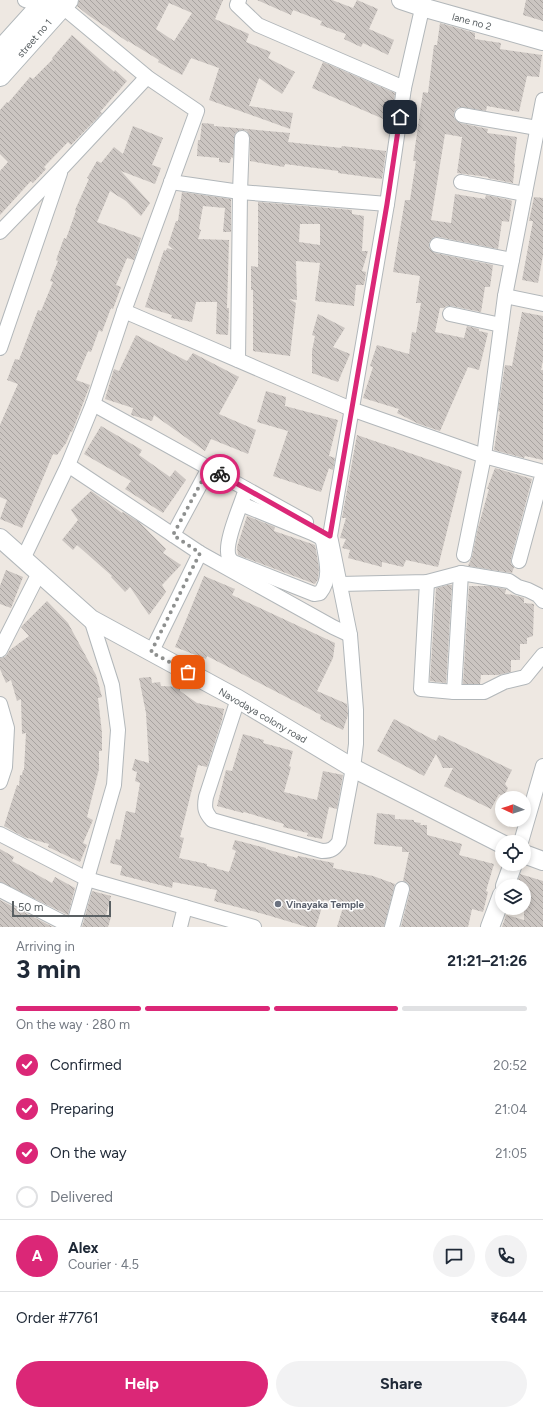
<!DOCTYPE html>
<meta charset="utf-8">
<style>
:root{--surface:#fff;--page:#f2f2f3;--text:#1f2937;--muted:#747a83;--line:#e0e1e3;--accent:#db2777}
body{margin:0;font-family:Figtree,sans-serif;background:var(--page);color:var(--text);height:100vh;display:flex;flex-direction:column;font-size:15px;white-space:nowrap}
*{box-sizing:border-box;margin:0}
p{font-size:13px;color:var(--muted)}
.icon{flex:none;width:22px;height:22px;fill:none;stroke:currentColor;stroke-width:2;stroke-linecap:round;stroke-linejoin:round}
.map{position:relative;height:927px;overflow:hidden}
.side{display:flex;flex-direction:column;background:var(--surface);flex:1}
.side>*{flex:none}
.needle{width:26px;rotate:273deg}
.controls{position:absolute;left:495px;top:791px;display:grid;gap:8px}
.controls a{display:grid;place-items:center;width:36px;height:36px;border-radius:50%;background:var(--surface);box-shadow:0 2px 6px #0003;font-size:20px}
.scale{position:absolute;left:12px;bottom:10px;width:99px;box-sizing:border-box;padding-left:4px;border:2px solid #5a6063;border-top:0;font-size:11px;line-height:14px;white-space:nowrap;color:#5a6063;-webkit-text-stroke:3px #fff;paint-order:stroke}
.pin{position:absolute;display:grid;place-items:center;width:34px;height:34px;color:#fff;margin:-17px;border-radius:8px;box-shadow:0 2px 6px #0006}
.courier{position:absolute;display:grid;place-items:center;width:40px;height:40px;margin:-20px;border:3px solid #db2777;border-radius:50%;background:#fff;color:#222;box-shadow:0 1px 5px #0007}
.headline em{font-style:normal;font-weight:700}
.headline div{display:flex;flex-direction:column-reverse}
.headline{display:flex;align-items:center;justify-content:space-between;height:68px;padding:0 16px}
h1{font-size:26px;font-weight:700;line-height:30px}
.bar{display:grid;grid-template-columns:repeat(4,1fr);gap:6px 4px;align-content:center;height:48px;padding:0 16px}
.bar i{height:5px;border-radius:3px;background:var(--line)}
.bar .current{background:var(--accent)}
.bar p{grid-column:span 4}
.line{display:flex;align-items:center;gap:10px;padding:0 16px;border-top:1px solid var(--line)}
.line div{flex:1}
.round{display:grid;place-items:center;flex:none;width:42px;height:42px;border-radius:21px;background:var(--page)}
ol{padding:0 16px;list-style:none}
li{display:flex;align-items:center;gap:12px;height:44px}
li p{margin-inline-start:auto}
li .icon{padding:4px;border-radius:50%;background:var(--accent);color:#fff;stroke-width:4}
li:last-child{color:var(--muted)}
li i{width:22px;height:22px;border:2px solid var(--line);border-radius:50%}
.cta{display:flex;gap:8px;margin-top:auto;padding:8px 16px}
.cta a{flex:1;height:46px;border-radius:24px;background:var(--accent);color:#fff;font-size:16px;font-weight:700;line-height:46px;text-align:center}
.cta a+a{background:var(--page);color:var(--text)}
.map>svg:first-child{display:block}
.building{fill:url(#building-back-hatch);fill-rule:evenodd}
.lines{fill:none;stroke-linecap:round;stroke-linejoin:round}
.minor-casing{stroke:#b2b7ba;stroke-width:16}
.tertiary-casing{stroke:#b2b7ba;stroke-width:20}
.secondary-casing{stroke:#b1b7ba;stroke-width:22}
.minor{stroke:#fff;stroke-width:14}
.tertiary{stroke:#fff;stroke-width:18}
.secondary{stroke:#fff;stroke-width:20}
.done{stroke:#8e908f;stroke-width:4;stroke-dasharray:0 7.2}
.route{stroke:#db2777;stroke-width:5}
.worship-dot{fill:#6b7280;stroke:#fff;stroke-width:1.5}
.labels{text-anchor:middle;stroke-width:3;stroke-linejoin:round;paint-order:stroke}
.street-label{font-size:10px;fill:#5a6063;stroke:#fff}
.worship-label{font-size:10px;font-weight:bold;fill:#5b616d;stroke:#fff;text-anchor:start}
</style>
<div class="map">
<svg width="543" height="927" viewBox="0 0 543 927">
<defs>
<pattern id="building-back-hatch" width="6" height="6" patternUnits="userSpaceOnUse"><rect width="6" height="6" fill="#cbc5c1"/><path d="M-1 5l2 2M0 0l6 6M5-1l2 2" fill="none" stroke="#a8a3a0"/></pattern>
</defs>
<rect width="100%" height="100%" fill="#eee8e2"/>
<g class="building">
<path d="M79,0H223L215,19L249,34L246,42L271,52L268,58L295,72L282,94L259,78L249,106L293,113L290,129L209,100L219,68L191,58L182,75L158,62L159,60L128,41V42L88,15L77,6ZM169,3L192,13L174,41L156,29Z"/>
<polygon points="257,0 332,0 353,8 357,0 378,9 369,29 394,40 388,55 363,43 361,47 344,39 346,34 320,25 322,21 293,10 291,15"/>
<polygon points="526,0 543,0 543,21 523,15"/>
<polygon points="440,23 475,33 475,39 501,43 500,49 542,55 539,77 527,76 519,112 487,106 486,111 459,107 456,109 454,113 454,118 460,123 488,129 487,133 517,137 514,163 515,164 513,183 488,178 488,177 457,173 462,137 445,134 431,220 451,223 455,194 485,199 486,195 510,200 512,201 509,222 502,221 498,249 439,237 434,237 429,243 429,248 435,253 493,265 490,287 485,287 481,312 452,306 447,306 444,308 440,308 435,332 464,338 467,326 479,329 479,331 488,333 479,370 468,367 440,431 419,424 397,413 399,409 363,398 373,367 370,366 377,345 409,354 412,332 416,333 421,303 416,303 420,276 393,272 405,200 410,200 416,161 413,161 423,92 428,93 434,45 437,45"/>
<polygon points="72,35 114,72 115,70 127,81 100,112 102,113 71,145 68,142 44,167 46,169 33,183 31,181 0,215 0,171 8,162 0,154 0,110 7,102 8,103 30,77 33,79 53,59 52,58"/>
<polygon points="323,62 395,93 393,106 388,121 312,88"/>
<polygon points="202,123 214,124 214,126 290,133 288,142 341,148 342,146 386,151 382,179 338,173 338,171 285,164 284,167 250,161 250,138 247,131 243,130 238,131 235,134 233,158 231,157 230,163 219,162 219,158 197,156 198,140 200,140"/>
<polygon points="133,126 163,138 152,165 161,168 155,184 121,171 150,203 141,216 126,201 110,191 97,222 141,238 134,260 127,258 116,285 121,287 113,309 111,308 102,332 99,330 91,352 88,351 76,380 90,385 72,432 71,431 66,443 57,455 53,454 22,528 0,519 7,500 0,497 0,425 18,384 7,380 15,359 19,360 38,310 41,311 53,282 50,281 58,261 56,260 64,238 66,239 76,211 75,210 89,179 87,178 97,161 101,163 114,147 123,154"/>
<polygon points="182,192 231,199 231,232 223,232 225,208 203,206 199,229 201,230 198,239 229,240 227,308 229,308 228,335 216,334 217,302 196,302 192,322 171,318 172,315 145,307 164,250 166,251 167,248 174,250 168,245 176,221 178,221"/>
<polygon points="534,197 543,198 543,255 538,283 522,280 533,221 529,221"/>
<path d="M258,202L352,210V214L364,216L362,251H368L362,271L366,272L364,285H356L354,306L315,301L320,263L296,261L297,300L289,299L296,303L290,356L253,351V290H251V266L258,267ZM300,224H320V245L299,242Z"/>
<polygon points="522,312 543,316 543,360 541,370 543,370 543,460 525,456 524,458 494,450 500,412 498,411 505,365 512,366"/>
<polygon points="318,314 345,328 333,347 350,354 338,382 312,373 312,351 315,336 312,335"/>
<polygon points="136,335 187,361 193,353 239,377 219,414 256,430 248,454 211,439 205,451 154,415 152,421 131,415 133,408 105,399 114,369 119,371"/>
<polygon points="266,391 286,397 285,406 338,420 329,456 335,458 333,470 329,468 321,492 273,476 288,431 257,422"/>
<polygon points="101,426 142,450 139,455 170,477 175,470 186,480 163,513 125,489 131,481 84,454"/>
<polygon points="357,435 462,471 438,567 406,560 403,567 382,562 382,567 348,558 350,550 342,548 346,539 340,538 346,518 342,518"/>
<polygon points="495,468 532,479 511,559 511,564 514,567 512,573 468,566 472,557 478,528 489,489 487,489"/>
<polygon points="91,491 122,513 123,512 139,522 166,549 163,553 181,565 162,585 166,592 149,615 130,587 125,592 111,577 112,576 77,545 73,550 62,540 78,520 71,510"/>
<polygon points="247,516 275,527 274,531 315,545 319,568 318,579 315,584 238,555 237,547"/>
<polygon points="6,570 23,577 11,608 0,604 0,586"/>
<polygon points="204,576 235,589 232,595 335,643 333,658 317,691 347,704 348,715 343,730 320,719 321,715 207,656 206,659 175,647"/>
<polygon points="448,585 452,585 446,683 430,681 436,588"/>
<polygon points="469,586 490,586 506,589 505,594 514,595 524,598 524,603 534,604 533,636 527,638 527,644 520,644 520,660 511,660 511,672 498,675 481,675 480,684 463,684"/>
<polygon points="47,601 68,623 96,675 102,697 98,698 102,733 102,751 99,751 99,769 87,817 93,820 83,843 87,845 80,862 48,847 49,844 24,837 4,826 17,785 19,786 20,775 22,775 23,770 24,770 26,733 22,734 21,699 17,701 11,680 6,683 0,669 0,658 5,657 10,650 29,636 21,627"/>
<polygon points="151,677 152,683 160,682 161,686 180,687 180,691 197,703 224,709 222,720 207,767 198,765 180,837 184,838 179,858 207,864 207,866 229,872 236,851 232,849 235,840 266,848 266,849 297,858 298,856 334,863 333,868 373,876 395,884 384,927 337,927 344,904 324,900 316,927 307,927 267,915 214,901 217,890 173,882 172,888 120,875 122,866 110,863 116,839 120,840 126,811 135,813 140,783 135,781 137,772 132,770 135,759 149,763 146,713 139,678"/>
<polygon points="394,719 436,741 439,735 512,770 505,784 508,788 504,796 499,794 491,809 444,786 453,768 443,768 436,754 424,776 377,751"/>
<polygon points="243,734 264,740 263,743 293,751 289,766 291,767 284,792 317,800 323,771 343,775 337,809 329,807 322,839 307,836 308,833 283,827 284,824 244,812 243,813 217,806 226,770 232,771"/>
<polygon points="377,813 395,815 395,819 414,820 414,822 421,823 420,825 427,825 427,835 462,844 459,855 494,864 486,891 488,892 483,912 472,909 468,927 401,927 410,891 408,883 403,881 409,852 402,852 402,847 374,844"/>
<polygon points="0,849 14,857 12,861 52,883 55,877 75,888 68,915 0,882"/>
<polygon points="520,874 543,881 543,927 502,927 506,915 524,920 524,886 516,886"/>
<polygon points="92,891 111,896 106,916 111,917 108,927 82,927"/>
<polygon points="0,900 53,927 0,927"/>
</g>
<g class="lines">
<defs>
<g id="minor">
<polyline points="25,0 42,6 47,9"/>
<polyline points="239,0 237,5 258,25 404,88"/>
<polyline points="462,115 537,128"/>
<polyline points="171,182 240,192 387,204"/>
<polyline points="461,182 525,194"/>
<polyline points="0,232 62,168 147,77"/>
<polyline points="437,245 512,260"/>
<polyline points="505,296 543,304"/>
<polyline points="124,311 351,409 484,456 540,471 542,476 519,561"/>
<polyline points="450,314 501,325"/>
<polyline points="0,348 60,173"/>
<polyline points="238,360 240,192 242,138"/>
<polyline points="93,404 306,522"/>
<polyline points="68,465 200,553 333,627 350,635"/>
<path d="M241,504L312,533L320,537L323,541C326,559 332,578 320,593L314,594L233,562C232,561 229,558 229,557C223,544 242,503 246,489"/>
<polyline points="173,535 209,468"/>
<polyline points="464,555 484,456 505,296 543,100"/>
<polyline points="23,559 68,465 93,404 124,311 197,111 147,77 63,7"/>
<polyline points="427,582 421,689 454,692 484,692 504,682 525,677 543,655"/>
<polyline points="340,584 427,582 461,573 509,581 518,587 528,590 538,595 543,601"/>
<polyline points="0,650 39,573"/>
<polyline points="151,653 200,553"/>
<polyline points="454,692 461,573"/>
<path d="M238,699L206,797C204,808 205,812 212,820L322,851C331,851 334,849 339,842L353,768L356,744V710L350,635L330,536L387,204L404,88L424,0"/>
<polyline points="0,704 7,728 5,767 0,782"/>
<polyline points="0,834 87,879 254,927"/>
<polyline points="521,842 543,766"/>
<polyline points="0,890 72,927"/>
<polyline points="73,927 114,785 118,730 112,685 91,619"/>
<polyline points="180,927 185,907"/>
<polyline points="392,927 402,889"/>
</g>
<g id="tertiary">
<polyline points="401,0 422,7 543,41"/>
<polyline points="0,538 91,619 238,699 353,768 502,844"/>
<polyline points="524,854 543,861"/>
<polyline points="505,886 513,864"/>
<polyline points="490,927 502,895"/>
</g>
<g id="secondary">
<polyline points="0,51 46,0"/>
<polyline points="0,76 68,0"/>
</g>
</defs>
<use href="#minor" class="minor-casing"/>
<use href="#tertiary" class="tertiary-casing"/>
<use href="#secondary" class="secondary-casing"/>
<use href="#minor" class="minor"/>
<use href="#tertiary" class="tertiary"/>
<use href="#secondary" class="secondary"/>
</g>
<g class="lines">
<polyline class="done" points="188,672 151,652 200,553 173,535 209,468 220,474"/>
<polyline class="route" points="220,474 330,536 387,204 400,117"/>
</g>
<circle class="worship-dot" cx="278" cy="904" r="4"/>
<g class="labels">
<g class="street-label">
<text transform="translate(472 21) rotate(15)" y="4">lane no 2</text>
<text transform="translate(34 38) rotate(-49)" y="4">street no 1</text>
<text transform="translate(263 715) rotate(30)" y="4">Navodaya colony road</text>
</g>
<g class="worship-label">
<text x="286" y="908">Vinayaka Temple</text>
</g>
</g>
</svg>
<div class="controls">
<a><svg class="needle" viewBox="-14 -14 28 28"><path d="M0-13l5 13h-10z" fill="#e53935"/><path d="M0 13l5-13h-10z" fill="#747a83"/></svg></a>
<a><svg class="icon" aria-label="locate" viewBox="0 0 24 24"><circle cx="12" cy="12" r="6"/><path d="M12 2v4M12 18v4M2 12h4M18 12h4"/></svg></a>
<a><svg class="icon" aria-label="layers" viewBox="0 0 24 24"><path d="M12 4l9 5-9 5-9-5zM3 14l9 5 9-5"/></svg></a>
</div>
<div class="scale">50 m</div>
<div class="pin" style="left:188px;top:672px;background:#ea580c"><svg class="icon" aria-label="bag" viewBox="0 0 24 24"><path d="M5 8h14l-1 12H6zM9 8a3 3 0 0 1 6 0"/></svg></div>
<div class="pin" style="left:400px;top:117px;background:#1f2937"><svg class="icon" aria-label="home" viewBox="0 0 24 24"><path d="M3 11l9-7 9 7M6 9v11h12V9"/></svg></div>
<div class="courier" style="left:220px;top:474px"><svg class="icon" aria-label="bike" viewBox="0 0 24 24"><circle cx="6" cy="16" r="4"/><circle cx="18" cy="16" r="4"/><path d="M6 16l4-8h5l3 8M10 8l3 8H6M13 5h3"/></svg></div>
</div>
<section class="side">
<div class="headline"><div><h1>3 min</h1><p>Arriving in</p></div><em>21:21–21:26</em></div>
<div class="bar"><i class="current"></i><i class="current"></i><i class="current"></i><i></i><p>On the way · 280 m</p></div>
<ol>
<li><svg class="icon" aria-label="check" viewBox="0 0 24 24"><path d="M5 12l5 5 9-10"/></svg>Confirmed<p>20:52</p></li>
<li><svg class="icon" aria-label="check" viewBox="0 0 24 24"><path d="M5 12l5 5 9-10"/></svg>Preparing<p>21:04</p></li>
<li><svg class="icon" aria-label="check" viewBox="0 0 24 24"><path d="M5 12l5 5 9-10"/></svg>On the way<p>21:05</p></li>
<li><i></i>Delivered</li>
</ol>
<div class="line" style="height:72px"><b class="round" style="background:var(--accent);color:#fff">A</b><div><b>Alex</b><p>Courier · 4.5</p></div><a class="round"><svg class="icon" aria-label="chat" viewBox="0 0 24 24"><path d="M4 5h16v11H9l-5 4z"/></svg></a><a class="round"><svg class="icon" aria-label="phone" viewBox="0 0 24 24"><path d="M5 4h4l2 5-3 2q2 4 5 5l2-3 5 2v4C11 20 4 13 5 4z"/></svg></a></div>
<div class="line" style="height:52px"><div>Order #7761</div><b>₹644</b></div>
<div class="cta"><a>Help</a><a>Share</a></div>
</section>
